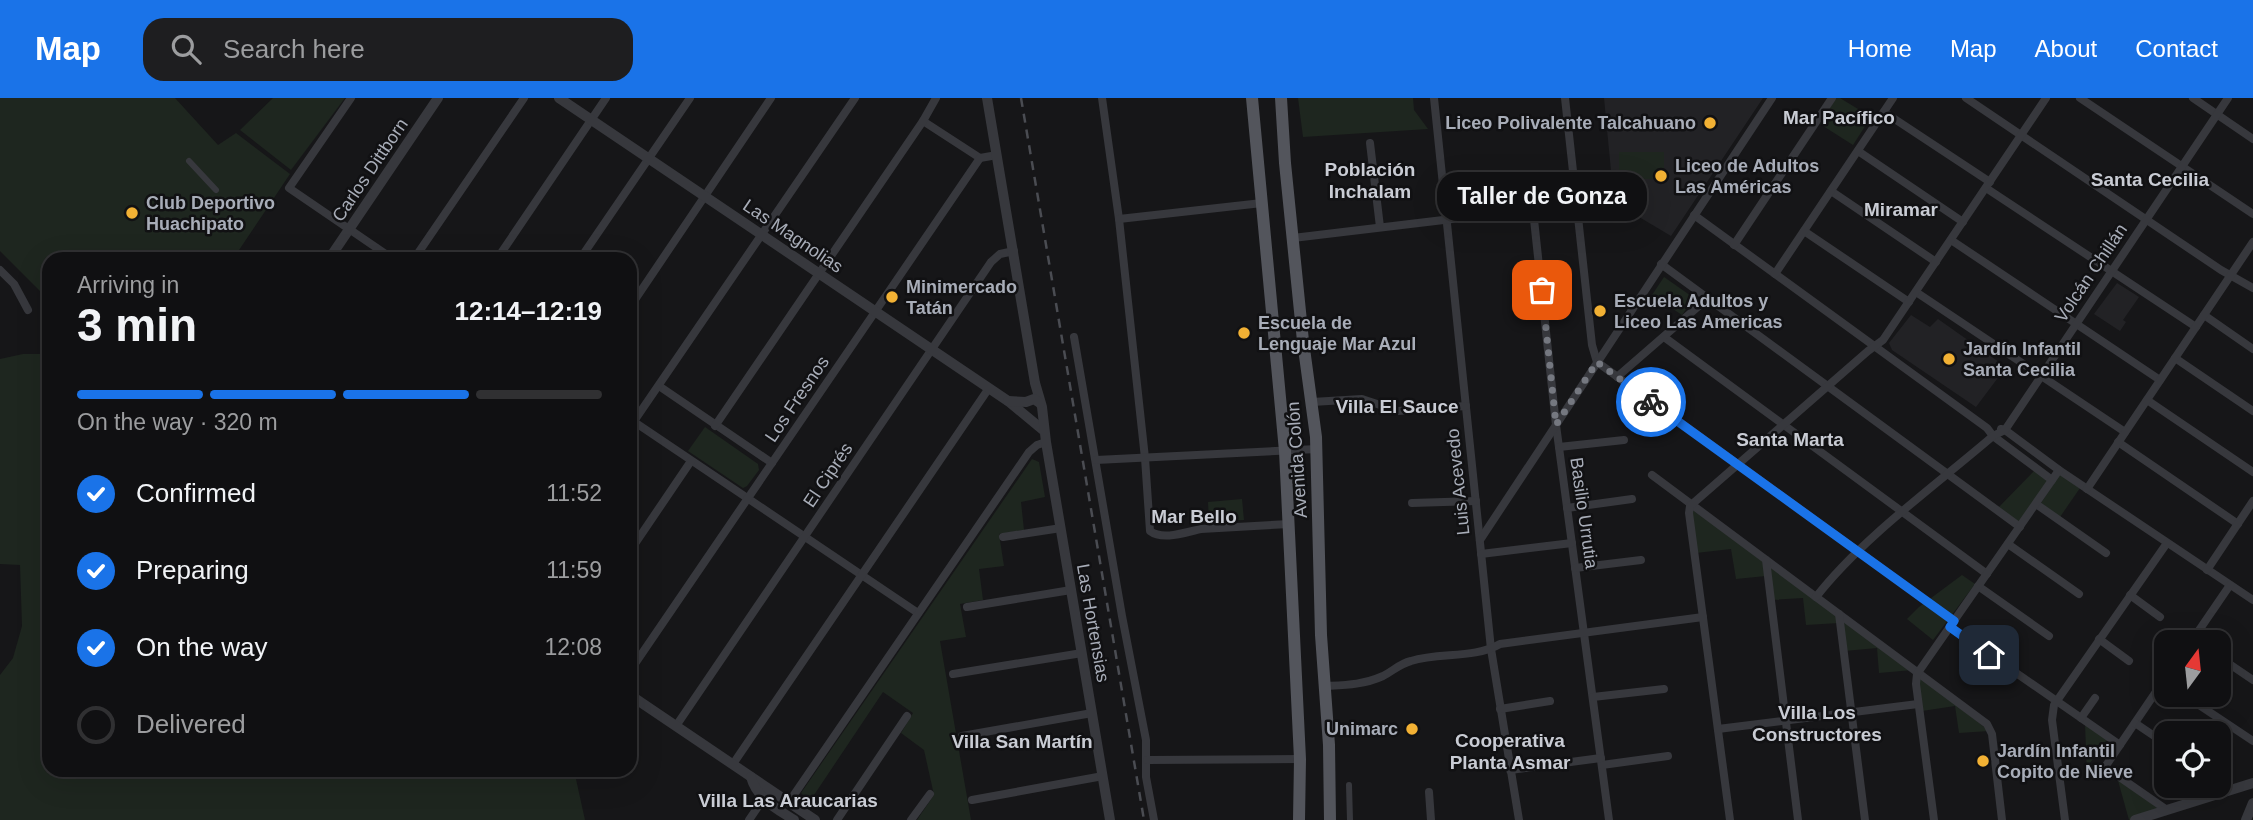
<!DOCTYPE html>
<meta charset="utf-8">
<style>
:root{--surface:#101012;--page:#1e1e20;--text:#f1f3f6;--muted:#9c9d9f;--line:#303032;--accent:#1a73e8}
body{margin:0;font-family:Arial,sans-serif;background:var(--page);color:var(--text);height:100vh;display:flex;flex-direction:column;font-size:26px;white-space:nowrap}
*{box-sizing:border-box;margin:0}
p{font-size:23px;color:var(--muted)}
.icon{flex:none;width:38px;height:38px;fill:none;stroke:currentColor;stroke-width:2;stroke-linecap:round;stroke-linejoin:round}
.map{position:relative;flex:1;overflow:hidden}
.details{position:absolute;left:42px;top:154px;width:595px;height:525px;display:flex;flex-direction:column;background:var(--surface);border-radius:21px;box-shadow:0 7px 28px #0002,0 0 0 2px var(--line)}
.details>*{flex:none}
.needle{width:46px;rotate:15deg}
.tools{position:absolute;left:2154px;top:532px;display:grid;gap:14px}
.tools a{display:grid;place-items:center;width:77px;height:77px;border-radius:14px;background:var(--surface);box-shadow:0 7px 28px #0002,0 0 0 2px var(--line);font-size:35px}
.pin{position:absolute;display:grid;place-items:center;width:60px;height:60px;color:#fff;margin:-30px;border-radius:14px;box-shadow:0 4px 10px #0006}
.courier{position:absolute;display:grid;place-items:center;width:70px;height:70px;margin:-35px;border:5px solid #1a73e8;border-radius:50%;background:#fff;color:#222;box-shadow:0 2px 9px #0007}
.bubble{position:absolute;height:49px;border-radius:21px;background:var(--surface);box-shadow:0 7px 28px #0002,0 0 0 2px var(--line);font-size:23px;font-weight:700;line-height:49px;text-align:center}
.headline em{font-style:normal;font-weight:700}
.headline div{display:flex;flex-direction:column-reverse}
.headline{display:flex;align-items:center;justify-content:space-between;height:119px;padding:0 35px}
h1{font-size:46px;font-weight:700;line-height:52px}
.bar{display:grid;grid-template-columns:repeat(4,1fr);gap:10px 7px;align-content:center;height:84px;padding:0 35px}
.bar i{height:9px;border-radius:5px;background:var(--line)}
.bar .current{background:var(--accent)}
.bar p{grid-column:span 4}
ol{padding:0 35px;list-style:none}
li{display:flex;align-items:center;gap:21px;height:77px}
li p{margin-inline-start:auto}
li .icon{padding:7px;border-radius:50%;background:var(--accent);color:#fff;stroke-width:4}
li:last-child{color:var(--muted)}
li i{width:38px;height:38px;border:4px solid var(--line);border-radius:50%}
header{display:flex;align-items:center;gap:42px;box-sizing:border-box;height:98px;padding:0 35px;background:var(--accent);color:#fff}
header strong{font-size:33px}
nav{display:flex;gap:38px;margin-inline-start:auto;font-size:24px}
.search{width:490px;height:63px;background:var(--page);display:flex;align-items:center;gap:18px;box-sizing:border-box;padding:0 24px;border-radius:21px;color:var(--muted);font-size:26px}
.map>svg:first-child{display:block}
.built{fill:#222225}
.green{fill:#1e261f}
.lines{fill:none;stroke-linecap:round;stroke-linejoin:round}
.pedestrian{stroke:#37383d;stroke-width:6}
.minor{stroke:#37383d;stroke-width:8}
.tertiary{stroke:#37383d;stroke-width:10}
.primary{stroke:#53555c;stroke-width:12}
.rail{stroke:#4a4c52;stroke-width:2.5;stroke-dasharray:9 7;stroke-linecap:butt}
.done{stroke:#757880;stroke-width:7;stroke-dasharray:0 12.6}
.route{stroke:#1a73e8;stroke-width:9}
.poi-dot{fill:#f2b134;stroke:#111113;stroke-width:2.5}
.labels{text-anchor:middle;stroke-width:5;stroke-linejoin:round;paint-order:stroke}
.poi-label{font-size:18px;font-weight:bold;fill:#a8adb8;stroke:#111113;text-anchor:start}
.street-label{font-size:18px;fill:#a8adb8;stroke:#111113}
.neighbourhood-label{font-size:19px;font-weight:bold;fill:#c9ccd4;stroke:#111113}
</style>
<header>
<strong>Map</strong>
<div class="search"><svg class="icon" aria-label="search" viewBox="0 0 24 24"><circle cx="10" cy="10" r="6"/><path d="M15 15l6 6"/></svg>Search here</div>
<nav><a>Home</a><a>Map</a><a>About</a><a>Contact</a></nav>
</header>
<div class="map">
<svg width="2253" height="722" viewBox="0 0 2253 722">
<rect width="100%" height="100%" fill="#161618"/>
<g class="built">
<polygon points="1604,0 1763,0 1671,138 1614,104"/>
<polygon points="2117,185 2139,199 2123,222 2126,224 2120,233 2094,216"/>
<polygon points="1911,217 1930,229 1938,221 2006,269 1976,309 1892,252 1889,245"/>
</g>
<g class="green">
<polygon points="0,0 175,0 218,47 236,35 290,76 233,161 49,161 49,202 0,153"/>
<polygon points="273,0 345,0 291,72 240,32"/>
<polygon points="1298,0 1413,0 1414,12 1428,31 1303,39"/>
<polygon points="1836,0 1840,0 1871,19 1853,47 1820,26"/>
<rect x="1619" y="54" width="45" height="27"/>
<polygon points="1664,179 1694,200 1682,217 1652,197"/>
<polygon points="23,256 49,256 49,672 574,672 585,722 0,722 0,577 13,560 22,528 20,467 0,466 0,261"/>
<polygon points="705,329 758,366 759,372 747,388 743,390 688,353"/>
<polygon points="1032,361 1039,364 1045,399 1021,404 1024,432 999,436 1004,468 979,471 983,502 960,506 966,539 940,543 971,722 917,722 934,697 924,652 901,635 913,615 883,594 810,703 801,695"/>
<polygon points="2035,372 2050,382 2019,426 1998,410"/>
<polygon points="2060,376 2080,390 2060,419 2041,405"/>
<polygon points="1242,401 1244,422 1209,424 1208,404"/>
<polygon points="1691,411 1764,462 1766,478 1736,481 1731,451 1696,455"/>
<polygon points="1767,464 1838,516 1839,525 1806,527 1803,500 1772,502"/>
<polygon points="1962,477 1975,486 1933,542 1907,521 1919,509"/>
<polygon points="1840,518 1913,572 1879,575 1877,550 1844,553"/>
<polygon points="1918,576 1989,633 1959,635 1955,608 1922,613"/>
<polygon points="2085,626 2108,641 2090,665 2104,675 2087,676"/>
<polygon points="2117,679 2165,712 2129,722"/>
</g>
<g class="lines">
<g class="pedestrian">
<polyline points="189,63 216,92"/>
<polyline points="1349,687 1350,722"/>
</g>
<g class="minor">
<polyline points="351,0 289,90 393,161"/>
<path d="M1102,0L1119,121L1145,360L1150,433C1163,443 1186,434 1201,431L1289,426"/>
<polyline points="1434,0 1491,551 1519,722"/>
<polyline points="1565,0 1592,247 1597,264 1954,523"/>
<polyline points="1966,0 2221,172 2253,190"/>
<polyline points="2080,0 2253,116"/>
<polyline points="2193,0 2253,41"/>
<polyline points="1884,14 1990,84"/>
<polyline points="923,23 980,60"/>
<polyline points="1370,45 1380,129"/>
<polyline points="1858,53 1963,124"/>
<polyline points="1986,90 2196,229"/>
<polyline points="1831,93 1936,164"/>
<polyline points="1533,112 1556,327 1609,722"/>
<polyline points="1694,117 1987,330 1993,338 2052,382"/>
<polyline points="1119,121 1262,105"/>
<polyline points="1804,133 1909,204"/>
<polyline points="1293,140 1577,106"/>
<polyline points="1951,142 2160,282"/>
<polyline points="1734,147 1832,0"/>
<polyline points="414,161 524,0"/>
<polyline points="497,161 606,0"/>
<polyline points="580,161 690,0"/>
<polyline points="1661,166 2020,429"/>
<polyline points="0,172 14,186 28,212"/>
<polyline points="1775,176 1893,0"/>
<polyline points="1916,194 2125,334"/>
<polyline points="630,209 771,0"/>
<polyline points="2204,217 2253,251"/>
<polyline points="1074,239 1122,518 1146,642 1146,679 1154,722"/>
<polyline points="1664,239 1987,476"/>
<polyline points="2175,260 2253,313"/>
<polyline points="1617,279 1708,200"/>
<polyline points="659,288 772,365"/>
<polyline points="2147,302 2253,374"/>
<polyline points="1312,304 1362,301 1398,313 1466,308"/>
<polyline points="630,321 918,515"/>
<polyline points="715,328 923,23 936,0"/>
<polyline points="630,329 855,0"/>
<polyline points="2001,331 2005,332 2059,372 2253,502"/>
<polyline points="2118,344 2238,426"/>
<polyline points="1559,349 1624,342"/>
<polyline points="1096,362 1317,351"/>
<polyline points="1652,377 1987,626 1992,636 2002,722"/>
<polyline points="2087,391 2253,144"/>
<polyline points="1412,405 1476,403"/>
<polyline points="2036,406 2106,455"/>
<polyline points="1567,410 1632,401"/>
<polyline points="1003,439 1061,430"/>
<polyline points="1480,442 1772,0"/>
<polyline points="2008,446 2079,496"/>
<polyline points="630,453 691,363"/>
<polyline points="1481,456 1572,445"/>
<polyline points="1766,462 1798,722"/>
<polyline points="1575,470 1641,462"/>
<polyline points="2207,472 2253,403"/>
<polyline points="1978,488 2049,538"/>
<polyline points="2130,497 2160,519"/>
<path d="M1816,499C1862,440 1936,387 1993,338L2005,332L2228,0"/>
<polyline points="967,509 1071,492"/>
<polyline points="1839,516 1865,722"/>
<polyline points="1950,529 2120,647"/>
<polyline points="2099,541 2129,563"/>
<polyline points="2191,544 2230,487"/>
<polyline points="2219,559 2253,582"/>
<polyline points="630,573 980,60 997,57"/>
<polyline points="953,576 1082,555"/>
<polyline points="2166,579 2105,669 2167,712"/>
<path d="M1325,588C1345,587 1363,587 1383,578C1393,573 1399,566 1411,563C1440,554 1474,561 1500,546L1703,519"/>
<polyline points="2184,597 2253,643"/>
<polyline points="1593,599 1664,591"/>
<polyline points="1500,611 1550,603"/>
<polyline points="2081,620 2095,600"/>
<polyline points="2135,625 2166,646"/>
<polyline points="676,628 991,164 1000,156 1014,153"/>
<polyline points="1718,631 1918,606"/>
<polyline points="962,638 1092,615"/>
<polyline points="1147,662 1300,661"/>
<polyline points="733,666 989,290"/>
<polyline points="1602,667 1668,658"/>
<polyline points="1510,672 1601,660"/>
<polyline points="2219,682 2233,691"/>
<polyline points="1429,694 1431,722"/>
<polyline points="972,702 1103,678"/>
<polyline points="789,704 1029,354 1037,347 1046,344"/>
<polyline points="749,722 766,697"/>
<polyline points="837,722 907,618"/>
<polyline points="911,722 930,696"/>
<polyline points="1730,722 1689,415 1690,408 1868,253 1883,242 2046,0"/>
<polyline points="1934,722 1916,586 1917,576 2059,372"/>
<polyline points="2065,722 2052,622 2054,607 2167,445"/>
</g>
<g class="tertiary">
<polyline points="559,0 1008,303 1043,332"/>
<polyline points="987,0 1035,285 1042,309 1046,344 1110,722"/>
<polyline points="329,161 438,0"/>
<polyline points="1008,303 1026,304 1034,301 1040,305"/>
<polyline points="630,597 815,722"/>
<path d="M751,679C757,701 776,710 794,722"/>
<polyline points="2135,722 2253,685"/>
<polyline points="2246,722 2253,705"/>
</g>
<g class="primary">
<polyline points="1252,0 1285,353 1300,661 1299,722"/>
<polyline points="1281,0 1285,65 1303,243 1316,339 1321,537 1329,647 1330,722"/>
</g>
<polyline class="rail" points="1021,0 1144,722"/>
</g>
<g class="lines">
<polyline class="done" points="1542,192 1556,327 1597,264 1651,304"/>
<polyline class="route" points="1651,304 1954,523 1950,529 1989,557"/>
</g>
<g class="poi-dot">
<circle cx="1710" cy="25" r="7"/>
<circle cx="1661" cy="78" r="7"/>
<circle cx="132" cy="115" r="7"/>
<circle cx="892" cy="199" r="7"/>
<circle cx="1600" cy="213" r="7"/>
<circle cx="1244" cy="235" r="7"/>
<circle cx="1949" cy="261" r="7"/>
<circle cx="1412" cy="631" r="7"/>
<circle cx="1983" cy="663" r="7"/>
</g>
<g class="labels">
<g class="poi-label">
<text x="1696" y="31" text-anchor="end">Liceo Polivalente Talcahuano</text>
<text x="1675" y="74">Liceo de Adultos<tspan x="1675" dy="21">Las Américas</tspan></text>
<text x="146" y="111">Club Deportivo<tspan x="146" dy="21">Huachipato</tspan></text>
<text x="906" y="195">Minimercado<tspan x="906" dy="21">Tatán</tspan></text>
<text x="1614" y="209">Escuela Adultos y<tspan x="1614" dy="21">Liceo Las Americas</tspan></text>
<text x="1258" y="231">Escuela de<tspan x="1258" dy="21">Lenguaje Mar Azul</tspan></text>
<text x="1963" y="257">Jardín Infantil<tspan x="1963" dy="21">Santa Cecilia</tspan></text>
<text x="1398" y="637" text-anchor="end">Unimarc</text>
<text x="1997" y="659">Jardín Infantil<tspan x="1997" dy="21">Copito de Nieve</tspan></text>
</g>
<g class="street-label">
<text transform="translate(370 72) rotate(-56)" y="6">Carlos Dittborn</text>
<text transform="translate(793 138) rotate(34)" y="6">Las Magnolias</text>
<text transform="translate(2091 175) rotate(-56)" y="6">Volcán Chillán</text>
<text transform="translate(797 301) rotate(-56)" y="6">Los Fresnos</text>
<text transform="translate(1297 362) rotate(-94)" y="6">Avenida Colón</text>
<text transform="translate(828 377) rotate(-56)" y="6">El Ciprés</text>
<text transform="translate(1458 384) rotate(-96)" y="6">Luis Acevedo</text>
<text transform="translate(1584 415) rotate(82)" y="6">Basilio Urrutia</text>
<text transform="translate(1093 525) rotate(80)" y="6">Las Hortensias</text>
</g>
<g class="neighbourhood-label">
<text x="1839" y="26">Mar Pacífico</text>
<text x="1370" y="78">Población<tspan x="1370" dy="22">Inchalam</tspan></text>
<text x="2150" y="88">Santa Cecilia</text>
<text x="1901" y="118">Miramar</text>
<text x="1397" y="315">Villa El Sauce</text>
<text x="1790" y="348">Santa Marta</text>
<text x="1194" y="425">Mar Bello</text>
<text x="1817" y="621">Villa Los<tspan x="1817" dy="22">Constructores</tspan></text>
<text x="1510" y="649">Cooperativa<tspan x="1510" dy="22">Planta Asmar</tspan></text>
<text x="1022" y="650">Villa San Martín</text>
<text x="788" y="709">Villa Las Araucarias</text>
</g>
</g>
</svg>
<div class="tools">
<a><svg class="needle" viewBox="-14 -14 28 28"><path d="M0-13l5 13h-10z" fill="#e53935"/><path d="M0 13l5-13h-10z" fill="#9c9d9f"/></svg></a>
<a><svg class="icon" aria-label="locate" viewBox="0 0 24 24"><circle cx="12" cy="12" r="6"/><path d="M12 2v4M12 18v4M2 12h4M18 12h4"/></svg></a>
</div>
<div class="pin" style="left:1542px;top:192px;background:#ea580c"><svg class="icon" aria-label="bag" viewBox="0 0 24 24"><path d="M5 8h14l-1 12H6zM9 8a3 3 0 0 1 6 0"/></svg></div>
<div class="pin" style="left:1989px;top:557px;background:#1f2937"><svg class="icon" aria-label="home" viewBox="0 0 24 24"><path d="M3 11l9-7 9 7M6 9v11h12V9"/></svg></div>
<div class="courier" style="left:1651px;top:304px"><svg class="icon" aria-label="bike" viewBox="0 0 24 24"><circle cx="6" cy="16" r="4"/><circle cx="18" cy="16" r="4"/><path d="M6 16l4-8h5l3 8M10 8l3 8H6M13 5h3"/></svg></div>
<div class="bubble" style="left:1437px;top:74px;width:210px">Taller de Gonza</div>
<section class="details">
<div class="headline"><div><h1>3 min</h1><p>Arriving in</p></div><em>12:14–12:19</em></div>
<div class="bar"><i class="current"></i><i class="current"></i><i class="current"></i><i></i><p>On the way · 320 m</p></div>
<ol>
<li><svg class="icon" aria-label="check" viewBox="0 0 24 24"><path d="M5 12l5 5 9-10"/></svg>Confirmed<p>11:52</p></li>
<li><svg class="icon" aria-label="check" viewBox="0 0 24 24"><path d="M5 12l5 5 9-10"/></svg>Preparing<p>11:59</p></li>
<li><svg class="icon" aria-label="check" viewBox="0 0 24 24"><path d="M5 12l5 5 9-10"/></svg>On the way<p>12:08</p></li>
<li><i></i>Delivered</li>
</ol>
</section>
</div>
